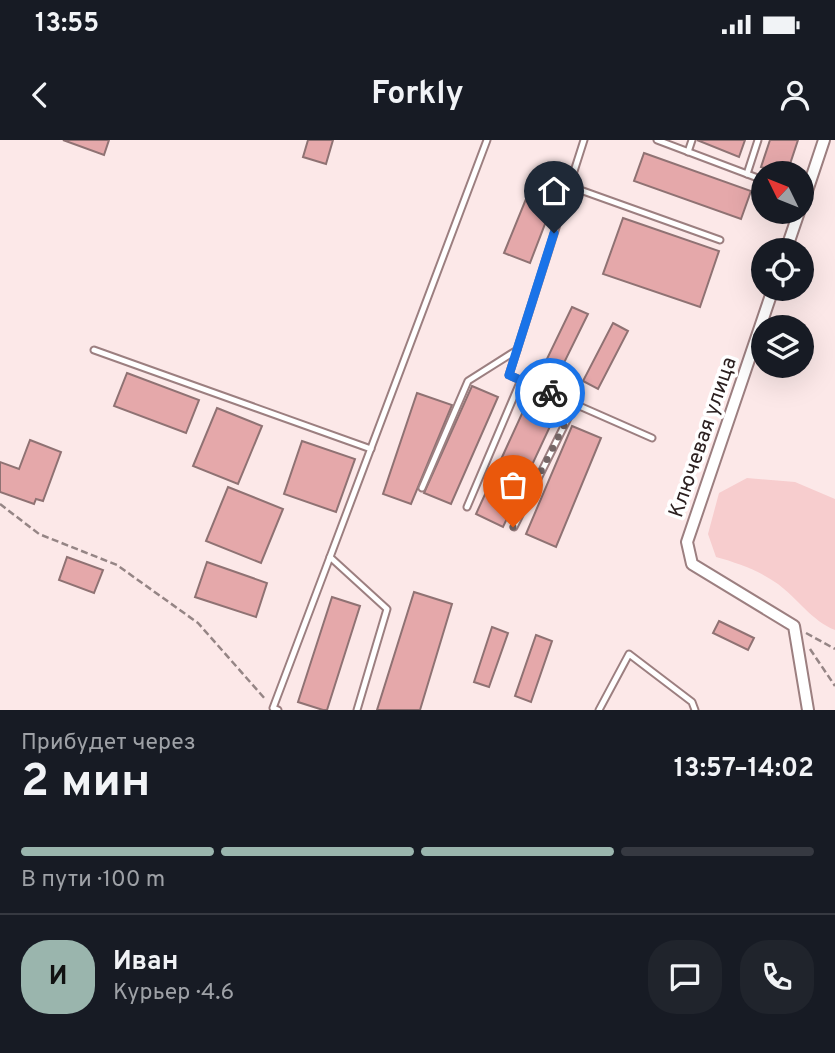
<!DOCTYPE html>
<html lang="ru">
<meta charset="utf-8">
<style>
:root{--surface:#171b24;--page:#20242c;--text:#f1f3f6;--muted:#9ea1a6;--line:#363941;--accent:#9ab5ad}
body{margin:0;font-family:Overpass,sans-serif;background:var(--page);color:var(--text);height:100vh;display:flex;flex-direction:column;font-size:26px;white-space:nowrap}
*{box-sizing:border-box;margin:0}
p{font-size:23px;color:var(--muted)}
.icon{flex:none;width:38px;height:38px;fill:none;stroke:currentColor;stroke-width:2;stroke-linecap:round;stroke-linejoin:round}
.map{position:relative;height:570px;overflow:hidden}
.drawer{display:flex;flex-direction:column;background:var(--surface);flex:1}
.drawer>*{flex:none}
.needle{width:46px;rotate:313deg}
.fabs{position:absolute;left:751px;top:21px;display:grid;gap:14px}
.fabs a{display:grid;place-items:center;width:63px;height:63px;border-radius:50%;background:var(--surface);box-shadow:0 7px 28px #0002;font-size:35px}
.pin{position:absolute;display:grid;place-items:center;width:60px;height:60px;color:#fff;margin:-72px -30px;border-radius:50% 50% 50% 0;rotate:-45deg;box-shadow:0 0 7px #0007}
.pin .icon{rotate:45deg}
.courier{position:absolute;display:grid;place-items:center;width:70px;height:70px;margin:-35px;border:5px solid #1a73e8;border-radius:50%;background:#fff;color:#222;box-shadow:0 2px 9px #0007}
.head em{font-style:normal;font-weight:700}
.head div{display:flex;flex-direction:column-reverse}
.head{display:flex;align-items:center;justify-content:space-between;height:119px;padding:0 21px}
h1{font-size:46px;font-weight:700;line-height:52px}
.bar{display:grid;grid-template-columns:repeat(4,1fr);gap:10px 7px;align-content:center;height:84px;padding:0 21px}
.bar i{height:9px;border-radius:5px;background:var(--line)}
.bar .current{background:var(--accent)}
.bar p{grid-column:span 4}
.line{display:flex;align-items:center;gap:18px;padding:0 21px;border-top:2px solid var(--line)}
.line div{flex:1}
.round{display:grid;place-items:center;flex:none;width:74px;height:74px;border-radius:28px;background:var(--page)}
.status{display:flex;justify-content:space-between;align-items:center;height:49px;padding:0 35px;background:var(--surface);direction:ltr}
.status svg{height:19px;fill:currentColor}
header{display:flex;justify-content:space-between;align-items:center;height:91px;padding:0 21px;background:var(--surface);font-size:32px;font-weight:700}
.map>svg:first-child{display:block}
.green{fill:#f7cdce}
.building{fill:#e5a8aa;stroke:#8f7273;stroke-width:2}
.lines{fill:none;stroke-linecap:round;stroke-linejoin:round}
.lane-casing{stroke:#9c7f80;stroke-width:9}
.street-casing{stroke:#9c7f80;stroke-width:14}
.path{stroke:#958585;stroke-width:2.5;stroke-dasharray:7 3.5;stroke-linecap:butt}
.lane{stroke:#fff;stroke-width:5}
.street{stroke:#fff;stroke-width:10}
.done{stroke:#756666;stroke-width:7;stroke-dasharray:0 12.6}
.route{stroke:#1a73e8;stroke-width:9}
.labels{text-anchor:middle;stroke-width:7;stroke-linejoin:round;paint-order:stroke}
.street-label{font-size:21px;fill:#2c2020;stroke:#fff}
</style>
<div class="status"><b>13:55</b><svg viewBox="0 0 49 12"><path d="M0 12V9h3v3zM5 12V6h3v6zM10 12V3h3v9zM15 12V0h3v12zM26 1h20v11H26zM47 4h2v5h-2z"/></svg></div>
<header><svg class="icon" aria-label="back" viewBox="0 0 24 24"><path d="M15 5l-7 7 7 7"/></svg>Forkly<svg class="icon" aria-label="person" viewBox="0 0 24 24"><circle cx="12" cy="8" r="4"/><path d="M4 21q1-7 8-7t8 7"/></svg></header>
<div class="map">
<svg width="835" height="570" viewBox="0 0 835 570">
<rect width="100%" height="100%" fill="#fce8e8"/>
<path class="green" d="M747,338L795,342L835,359V490C812,481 798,459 778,444C760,431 738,423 716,417L708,394L719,353Z"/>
<g class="building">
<polygon points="63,0 109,0 104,15"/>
<polygon points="308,0 333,0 326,24 303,17"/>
<polygon points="697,0 745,0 739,17"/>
<polygon points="770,0 798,0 787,33 761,27"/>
<polygon points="644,13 751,51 741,79 634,41"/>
<polygon points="528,54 553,63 530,123 504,113"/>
<polygon points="623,78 719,111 700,167 603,134"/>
<polygon points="572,167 588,174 559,233 544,225"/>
<polygon points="613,183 628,191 598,249 583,241"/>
<polygon points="127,233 199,260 186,293 114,266"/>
<polygon points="472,246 498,257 451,364 424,353"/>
<polygon points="417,253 452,265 411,364 383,354"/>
<polygon points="525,267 553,280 503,387 476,374"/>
<polygon points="217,268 262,286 238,344 193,326"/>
<polygon points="572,286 601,298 556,407 526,394"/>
<polygon points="30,300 61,312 43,361 36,359 34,364 0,352 0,322 19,329"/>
<polygon points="302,301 355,319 336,372 284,354"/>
<polygon points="228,347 283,369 261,423 206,401"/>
<polygon points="67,417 103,430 94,453 59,440"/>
<polygon points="207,422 267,443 256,477 195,457"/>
<polygon points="414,452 452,464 420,570 377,570"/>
<polygon points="332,457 360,466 327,570 323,570 298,562"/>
<polygon points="719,481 754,498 748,510 713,493"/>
<polygon points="492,487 508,493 489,547 474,542"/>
<polygon points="536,495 552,501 531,562 515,556"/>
</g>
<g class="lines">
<defs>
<g id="lane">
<polyline points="584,0 509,235 652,298"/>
<polyline points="657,0 763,40"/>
<polyline points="688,12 692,0"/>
<polyline points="747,34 758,0"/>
<polyline points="569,46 720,100"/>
<polyline points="94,210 371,309"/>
<polyline points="422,348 468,241 517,210"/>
<polyline points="467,367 521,240"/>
<polyline points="514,387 575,264"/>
<polyline points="278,570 273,568 330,417"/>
<polyline points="357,570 387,469 330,417 487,0"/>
<polyline points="599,570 629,514 692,562 695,570"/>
</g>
<g id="street">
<polyline points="802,66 824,0"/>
<polyline points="786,110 799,72"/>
<polyline points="773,149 687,402 692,424 794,486 808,570"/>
</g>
</defs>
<use href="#lane" class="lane-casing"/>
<use href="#street" class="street-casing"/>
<g class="path">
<polyline points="0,364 39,394 117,425 198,483 266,560"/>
<polyline points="806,493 835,509"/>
<polyline points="810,509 835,546"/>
</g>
<use href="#lane" class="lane"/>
<use href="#street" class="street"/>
</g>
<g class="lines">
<polyline class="done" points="513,387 575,264 550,253"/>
<polyline class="route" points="550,253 509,235 554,93"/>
</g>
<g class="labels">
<g class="street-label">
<text transform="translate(702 297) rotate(-71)" y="7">Ключевая улица</text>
</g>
</g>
</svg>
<div class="fabs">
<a><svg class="needle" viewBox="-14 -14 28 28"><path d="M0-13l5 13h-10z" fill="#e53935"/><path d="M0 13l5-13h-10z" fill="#9ea1a6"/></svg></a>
<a><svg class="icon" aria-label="locate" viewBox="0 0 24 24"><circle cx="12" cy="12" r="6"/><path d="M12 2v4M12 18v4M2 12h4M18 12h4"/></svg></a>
<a><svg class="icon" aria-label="layers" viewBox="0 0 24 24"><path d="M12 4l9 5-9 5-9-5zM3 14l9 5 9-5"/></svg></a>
</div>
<div class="pin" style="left:513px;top:387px;background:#ea580c"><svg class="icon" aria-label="bag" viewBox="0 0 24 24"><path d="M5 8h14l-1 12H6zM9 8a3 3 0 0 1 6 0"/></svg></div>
<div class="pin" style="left:554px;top:93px;background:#1f2937"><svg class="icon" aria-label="home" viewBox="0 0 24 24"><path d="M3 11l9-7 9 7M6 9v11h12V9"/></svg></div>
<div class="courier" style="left:550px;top:253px"><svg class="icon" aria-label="bike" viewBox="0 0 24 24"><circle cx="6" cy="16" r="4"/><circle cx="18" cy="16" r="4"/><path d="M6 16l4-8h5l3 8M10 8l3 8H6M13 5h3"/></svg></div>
</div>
<section class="drawer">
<div class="head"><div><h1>2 мин</h1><p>Прибудет через</p></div><em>13:57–14:02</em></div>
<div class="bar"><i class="current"></i><i class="current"></i><i class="current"></i><i></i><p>В пути · 100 m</p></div>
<div class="line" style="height:126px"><b class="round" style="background:var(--accent);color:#111">И</b><div><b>Иван</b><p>Курьер · 4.6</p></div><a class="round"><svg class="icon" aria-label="chat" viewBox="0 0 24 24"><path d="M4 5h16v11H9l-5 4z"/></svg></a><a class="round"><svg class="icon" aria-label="phone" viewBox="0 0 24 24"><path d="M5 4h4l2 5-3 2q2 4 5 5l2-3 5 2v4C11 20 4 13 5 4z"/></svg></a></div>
</section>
